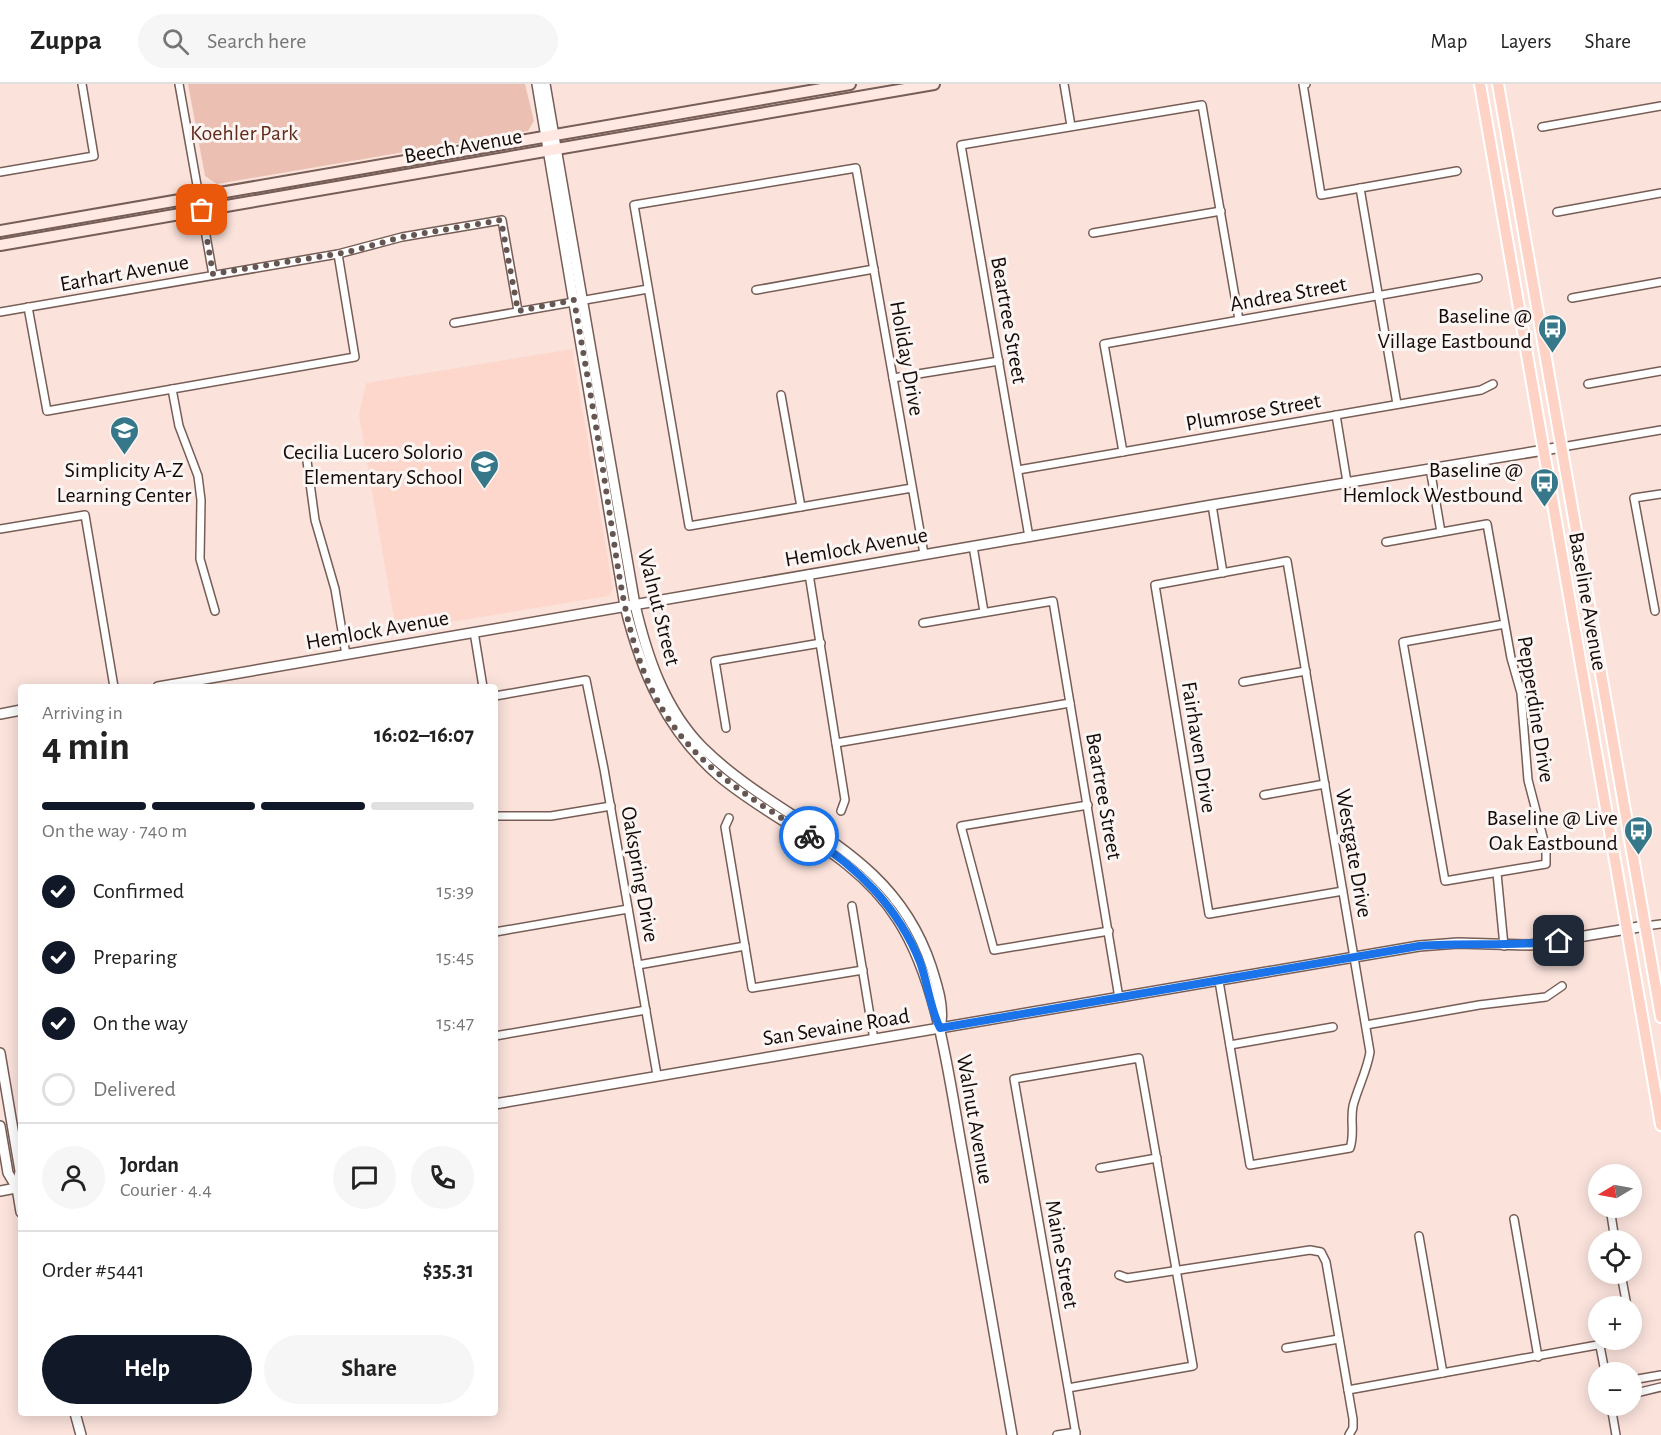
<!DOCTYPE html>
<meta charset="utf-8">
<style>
:root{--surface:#fff;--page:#f6f6f6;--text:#222;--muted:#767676;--line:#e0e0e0;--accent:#111827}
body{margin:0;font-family:"Alegreya Sans",sans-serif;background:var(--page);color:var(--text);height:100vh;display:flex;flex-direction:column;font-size:22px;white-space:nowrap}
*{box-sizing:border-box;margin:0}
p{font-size:20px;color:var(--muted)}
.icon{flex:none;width:33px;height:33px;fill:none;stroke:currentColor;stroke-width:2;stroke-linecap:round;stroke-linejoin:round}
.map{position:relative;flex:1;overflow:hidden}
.sheet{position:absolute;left:18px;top:600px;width:480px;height:732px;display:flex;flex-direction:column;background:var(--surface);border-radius:6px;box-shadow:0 3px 15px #0003}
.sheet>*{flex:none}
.needle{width:39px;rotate:260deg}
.tools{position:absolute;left:1588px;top:1080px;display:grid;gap:12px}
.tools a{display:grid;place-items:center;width:54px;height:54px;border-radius:50%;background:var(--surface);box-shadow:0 3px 15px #0003;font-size:30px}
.pin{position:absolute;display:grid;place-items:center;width:51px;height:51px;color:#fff;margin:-26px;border-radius:12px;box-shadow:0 3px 9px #0006}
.courier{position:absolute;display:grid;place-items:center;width:60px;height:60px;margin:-30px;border:4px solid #1a73e8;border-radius:50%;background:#fff;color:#222;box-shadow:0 2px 8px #0007}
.headline em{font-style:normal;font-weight:700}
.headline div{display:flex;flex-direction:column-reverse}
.headline{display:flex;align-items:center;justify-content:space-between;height:102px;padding:0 24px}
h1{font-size:39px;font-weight:700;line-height:45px}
.bar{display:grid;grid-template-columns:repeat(4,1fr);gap:9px 6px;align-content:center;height:72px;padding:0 24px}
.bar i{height:8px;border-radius:4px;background:var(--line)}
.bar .active{background:var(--accent)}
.bar p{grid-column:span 4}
.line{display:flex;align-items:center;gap:15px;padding:0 24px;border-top:2px solid var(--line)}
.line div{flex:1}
.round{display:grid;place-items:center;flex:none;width:63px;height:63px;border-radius:32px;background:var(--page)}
ol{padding:0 24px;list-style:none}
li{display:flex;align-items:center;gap:18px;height:66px}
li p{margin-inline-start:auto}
li .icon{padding:6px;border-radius:50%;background:var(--accent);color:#fff;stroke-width:4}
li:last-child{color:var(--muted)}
li i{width:33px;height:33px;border:3px solid var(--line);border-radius:50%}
.cta{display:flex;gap:12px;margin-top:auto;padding:12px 24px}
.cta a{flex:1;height:69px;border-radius:36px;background:var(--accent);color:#fff;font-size:24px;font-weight:700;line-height:69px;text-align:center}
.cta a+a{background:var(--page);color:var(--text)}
header{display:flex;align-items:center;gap:36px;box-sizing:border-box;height:84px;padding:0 30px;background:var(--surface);border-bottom:2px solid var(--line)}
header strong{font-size:28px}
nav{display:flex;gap:33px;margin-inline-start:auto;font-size:21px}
.search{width:420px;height:54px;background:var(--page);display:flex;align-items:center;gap:15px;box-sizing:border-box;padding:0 21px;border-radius:33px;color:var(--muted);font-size:22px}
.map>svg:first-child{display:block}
.built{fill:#fdd7cb}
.green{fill:#ebc0b3}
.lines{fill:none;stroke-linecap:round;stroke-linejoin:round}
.minor-casing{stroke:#765d55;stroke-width:10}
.tertiary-casing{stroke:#765d55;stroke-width:12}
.secondary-casing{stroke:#765d55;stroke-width:14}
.primary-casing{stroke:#fff;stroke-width:14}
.minor{stroke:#fff;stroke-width:7}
.tertiary{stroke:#fff;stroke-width:9}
.secondary{stroke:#ffe8e2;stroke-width:10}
.primary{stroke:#fed2c4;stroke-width:10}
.done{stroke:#655652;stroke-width:6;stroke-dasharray:0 10.8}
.route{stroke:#1a73e8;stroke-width:8}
.labels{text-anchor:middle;stroke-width:6;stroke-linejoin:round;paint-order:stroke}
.park-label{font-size:22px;fill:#622c1b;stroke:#fbf5f3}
.street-label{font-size:22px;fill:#140a08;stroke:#fbf5f3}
.poi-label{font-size:22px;fill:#140a08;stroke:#fbf5f3;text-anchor:end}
</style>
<header>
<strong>Zuppa</strong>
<div class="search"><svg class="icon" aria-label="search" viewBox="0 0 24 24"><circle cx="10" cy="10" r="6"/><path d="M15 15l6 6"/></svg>Search here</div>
<nav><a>Map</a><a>Layers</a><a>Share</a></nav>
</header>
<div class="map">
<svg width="1661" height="1351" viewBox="0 0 1661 1351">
<rect width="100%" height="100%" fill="#fbe3dc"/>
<polygon class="built" points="572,265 613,505 609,512 396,547 359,331 366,299"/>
<polygon class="green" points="188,0 525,0 534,37 528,47 217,100 205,92"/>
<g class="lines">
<defs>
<g id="minor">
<polyline points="179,0 213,191"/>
<polyline points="1064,0 1071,42"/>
<polyline points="1306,0 1303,0 1321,111 1457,87"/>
<polyline points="1542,43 1661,22"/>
<polyline points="0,88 94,72 82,0"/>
<polyline points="1360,104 1397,320"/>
<polyline points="1557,128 1661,109"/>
<polyline points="1093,149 1221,127"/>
<polyline points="756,206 874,185"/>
<polyline points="1572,214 1661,198"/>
<polyline points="28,223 47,327 355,273 338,170"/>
<polyline points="0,228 338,170 402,153 502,136 518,227"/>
<polyline points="454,239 648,205"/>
<polyline points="893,294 999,277"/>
<polyline points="1588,300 1661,287"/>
<polyline points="172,305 179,342 198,392 201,416 200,475 215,527"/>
<polyline points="781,311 801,423"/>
<polyline points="1336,331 1347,398"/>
<polyline points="1562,363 1661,346"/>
<polyline points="1123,368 1104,260 1478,194"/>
<polyline points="307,377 315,436 335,505 346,571"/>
<polyline points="1430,384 1441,448"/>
<polyline points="1018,386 1481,306 1493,300"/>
<path d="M912,404L689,442L634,121L856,84C879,213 901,342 924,470"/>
<polyline points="1212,421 1223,489"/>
<polyline points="0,445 85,431 114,603"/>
<polyline points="1029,453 961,61 1202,21 1239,236"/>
<polyline points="1386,458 1487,440 1511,574 1521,609 1528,696 1546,765 1546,780 1445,797 1403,558 1505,540"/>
<polyline points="973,462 984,528"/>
<polyline points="809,490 845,716 841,727"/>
<polyline points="1655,527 1634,414 1661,410"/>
<polyline points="923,539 1053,517 1119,914"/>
<polyline points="474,548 483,603"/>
<polyline points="1243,598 1306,587"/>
<polyline points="495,612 586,596 604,685 657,991"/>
<polyline points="726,644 715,577 821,559"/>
<polyline points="836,659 1070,619"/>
<polyline points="1264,711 1325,700"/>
<polyline points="1088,721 961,742 994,866 1109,847"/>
<polyline points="495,732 551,732 611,722"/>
<polyline points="729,734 725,743 752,904 863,886"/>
<polyline points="1497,789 1504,862"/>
<polyline points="852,822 874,956"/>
<polyline points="1645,842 1661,840"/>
<polyline points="495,848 628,825"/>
<polyline points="638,881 745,862"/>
<path d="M1219,897L1250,1081L1350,1064C1355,1050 1350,1037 1353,1022C1358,1003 1367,987 1370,968L1287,477L1155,501L1209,830L1343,807"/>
<polyline points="1366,941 1479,921 1546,913 1562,902"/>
<polyline points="495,952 646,926"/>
<polyline points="1230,961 1333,943"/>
<polyline points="1100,1084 1157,1074"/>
<polyline points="1610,1124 1615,1156"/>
<polyline points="1514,1135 1538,1273"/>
<polyline points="1419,1152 1443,1289"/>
<polyline points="1621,1190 1627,1222"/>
<polyline points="1119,1191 1127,1194 1310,1166 1321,1168 1326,1178 1353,1335 1353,1344 1349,1351"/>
<polyline points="1600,1262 1605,1288"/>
<polyline points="1286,1264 1339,1255"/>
<polyline points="1632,1296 1661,1291"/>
<polyline points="1068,1304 1193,1282 1139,974 1014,995 1068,1304 1076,1351"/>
<polyline points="1348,1306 1625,1256"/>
<polyline points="1632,1310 1661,1303"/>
<polyline points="1611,1322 1616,1351"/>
<polyline points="1057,1351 1076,1348"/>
</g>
<g id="tertiary">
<path d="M537,0L625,522C641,588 667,647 719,692C779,742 854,767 898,836C939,900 949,996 963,1071C979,1164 996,1258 1012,1351"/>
<path d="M545,0L635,521C647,572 664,624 702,663C782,742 891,762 931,882C937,901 945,924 940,944"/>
<polyline points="158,603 1212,421 1562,363"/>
<polyline points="0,630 21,626"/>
<polyline points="0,969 20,1087 17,1104 21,1128"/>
<polyline points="495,1020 1419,862 1458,859 1530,861 1645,842"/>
<polyline points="0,1042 8,1089 17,1104"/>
<polyline points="0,1107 21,1103"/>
<polyline points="75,1329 81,1351"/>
</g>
<g id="secondary">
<polyline points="0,147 850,0"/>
<polyline points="0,161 934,0"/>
</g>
<g id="primary">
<polyline points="1480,0 1661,1041"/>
<polyline points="1498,0 1661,933"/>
</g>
</defs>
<use href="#minor" class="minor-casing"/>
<use href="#tertiary" class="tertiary-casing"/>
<use href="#secondary" class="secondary-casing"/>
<use href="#primary" class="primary-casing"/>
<use href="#minor" class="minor"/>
<use href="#tertiary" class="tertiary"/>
<use href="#secondary" class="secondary"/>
<use href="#primary" class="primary"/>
</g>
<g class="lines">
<path class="done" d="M202,126L213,190L348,168L402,153L501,136L518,227L574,216C586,284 598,351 608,419C620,492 626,574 670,637C705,689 758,718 809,752"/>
<path class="route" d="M809,752C858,784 898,823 920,878C928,900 930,924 940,944L1419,862C1466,858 1512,863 1559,857"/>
</g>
<defs>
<symbol id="bus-pin" viewBox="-11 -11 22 30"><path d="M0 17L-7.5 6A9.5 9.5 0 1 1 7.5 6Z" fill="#36788a" stroke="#fbf5f3"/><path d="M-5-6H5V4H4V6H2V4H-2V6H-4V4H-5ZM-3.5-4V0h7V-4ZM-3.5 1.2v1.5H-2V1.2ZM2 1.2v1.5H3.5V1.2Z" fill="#fff"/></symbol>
<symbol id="school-pin" viewBox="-11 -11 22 30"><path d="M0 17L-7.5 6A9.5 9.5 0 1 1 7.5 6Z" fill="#36788a" stroke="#fbf5f3"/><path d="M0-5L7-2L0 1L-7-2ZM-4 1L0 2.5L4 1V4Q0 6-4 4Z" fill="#fff"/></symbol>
</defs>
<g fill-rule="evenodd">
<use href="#bus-pin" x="1536" y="228" width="33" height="45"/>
<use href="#school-pin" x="108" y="330" width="33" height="45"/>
<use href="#school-pin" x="468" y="364" width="33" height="45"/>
<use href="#bus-pin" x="1528" y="382" width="33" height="45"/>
<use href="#bus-pin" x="1622" y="730" width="33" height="45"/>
</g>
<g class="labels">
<g class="park-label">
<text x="244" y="56">Koehler Park</text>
</g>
<g class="street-label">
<text transform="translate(463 61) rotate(-10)" y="8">Beech Avenue</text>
<text transform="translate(124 188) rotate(-10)" y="8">Earhart Avenue</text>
<text transform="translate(1288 209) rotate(-10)" y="8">Andrea Street</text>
<text transform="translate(1010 236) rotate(80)" y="8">Beartree Street</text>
<text transform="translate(908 274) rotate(80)" y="8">Holiday Drive</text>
<text transform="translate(1253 327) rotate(-10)" y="8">Plumrose Street</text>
<text transform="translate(856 462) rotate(-10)" y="8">Hemlock Avenue</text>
<text transform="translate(1589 517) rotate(80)" y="8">Baseline Avenue</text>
<text transform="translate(660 523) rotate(76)" y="8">Walnut Street</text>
<text transform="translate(377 545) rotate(-10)" y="8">Hemlock Avenue</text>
<text transform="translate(1537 625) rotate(81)" y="8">Pepperdine Drive</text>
<text transform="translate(1200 663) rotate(81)" y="8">Fairhaven Drive</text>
<text transform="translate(1105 712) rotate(80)" y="8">Beartree Street</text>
<text transform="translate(1355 769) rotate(80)" y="8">Westgate Drive</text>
<text transform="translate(641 790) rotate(80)" y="8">Oakspring Drive</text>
<text transform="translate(836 942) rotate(-9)" y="8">San Sevaine Road</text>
<text transform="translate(976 1035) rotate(80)" y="8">Walnut Avenue</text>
<text transform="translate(1063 1170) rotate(80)" y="8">Maine Street</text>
</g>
<g class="poi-label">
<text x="1532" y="239">Baseline @<tspan x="1532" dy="25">Village Eastbound</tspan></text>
<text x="463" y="375">Cecilia Lucero Solorio<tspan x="463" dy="25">Elementary School</tspan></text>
<text x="124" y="393" text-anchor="middle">Simplicity A-Z<tspan x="124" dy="25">Learning Center</tspan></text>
<text x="1523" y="393">Baseline @<tspan x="1523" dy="25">Hemlock Westbound</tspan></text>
<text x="1618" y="741">Baseline @ Live<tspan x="1618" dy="25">Oak Eastbound</tspan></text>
</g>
</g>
</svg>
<div class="tools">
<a><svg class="needle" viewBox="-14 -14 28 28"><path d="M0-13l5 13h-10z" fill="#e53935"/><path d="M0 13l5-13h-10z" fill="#767676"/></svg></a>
<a><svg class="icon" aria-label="locate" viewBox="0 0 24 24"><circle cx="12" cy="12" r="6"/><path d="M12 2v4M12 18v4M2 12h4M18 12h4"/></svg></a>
<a>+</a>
<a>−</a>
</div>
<div class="pin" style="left:202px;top:126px;background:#ea580c"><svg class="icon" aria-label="bag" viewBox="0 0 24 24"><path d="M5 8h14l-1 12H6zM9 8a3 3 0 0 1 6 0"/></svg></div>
<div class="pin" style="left:1559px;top:857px;background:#1f2937"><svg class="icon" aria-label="home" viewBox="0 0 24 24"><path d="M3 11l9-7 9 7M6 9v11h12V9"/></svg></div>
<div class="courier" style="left:809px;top:752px"><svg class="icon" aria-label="bike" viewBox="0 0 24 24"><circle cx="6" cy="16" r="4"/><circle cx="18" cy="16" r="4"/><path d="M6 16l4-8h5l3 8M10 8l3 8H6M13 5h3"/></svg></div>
<section class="sheet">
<div class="headline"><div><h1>4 min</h1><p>Arriving in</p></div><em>16:02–16:07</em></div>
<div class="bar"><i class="active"></i><i class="active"></i><i class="active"></i><i></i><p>On the way · 740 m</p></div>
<ol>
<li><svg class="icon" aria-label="check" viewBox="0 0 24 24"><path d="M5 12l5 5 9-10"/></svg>Confirmed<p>15:39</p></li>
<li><svg class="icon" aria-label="check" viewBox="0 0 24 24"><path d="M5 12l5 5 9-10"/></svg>Preparing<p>15:45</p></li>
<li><svg class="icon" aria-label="check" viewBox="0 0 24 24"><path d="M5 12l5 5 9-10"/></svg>On the way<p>15:47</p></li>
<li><i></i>Delivered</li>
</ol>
<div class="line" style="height:108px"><a class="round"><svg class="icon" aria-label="person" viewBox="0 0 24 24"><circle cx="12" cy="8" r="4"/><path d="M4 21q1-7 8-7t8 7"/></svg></a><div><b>Jordan</b><p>Courier · 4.4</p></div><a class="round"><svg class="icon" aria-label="chat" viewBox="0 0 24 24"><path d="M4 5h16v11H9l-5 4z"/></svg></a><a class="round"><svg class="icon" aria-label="phone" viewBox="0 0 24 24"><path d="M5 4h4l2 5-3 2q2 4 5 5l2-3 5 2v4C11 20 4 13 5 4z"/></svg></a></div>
<div class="line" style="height:78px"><div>Order #5441</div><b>$35.31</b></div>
<div class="cta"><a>Help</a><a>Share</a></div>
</section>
</div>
